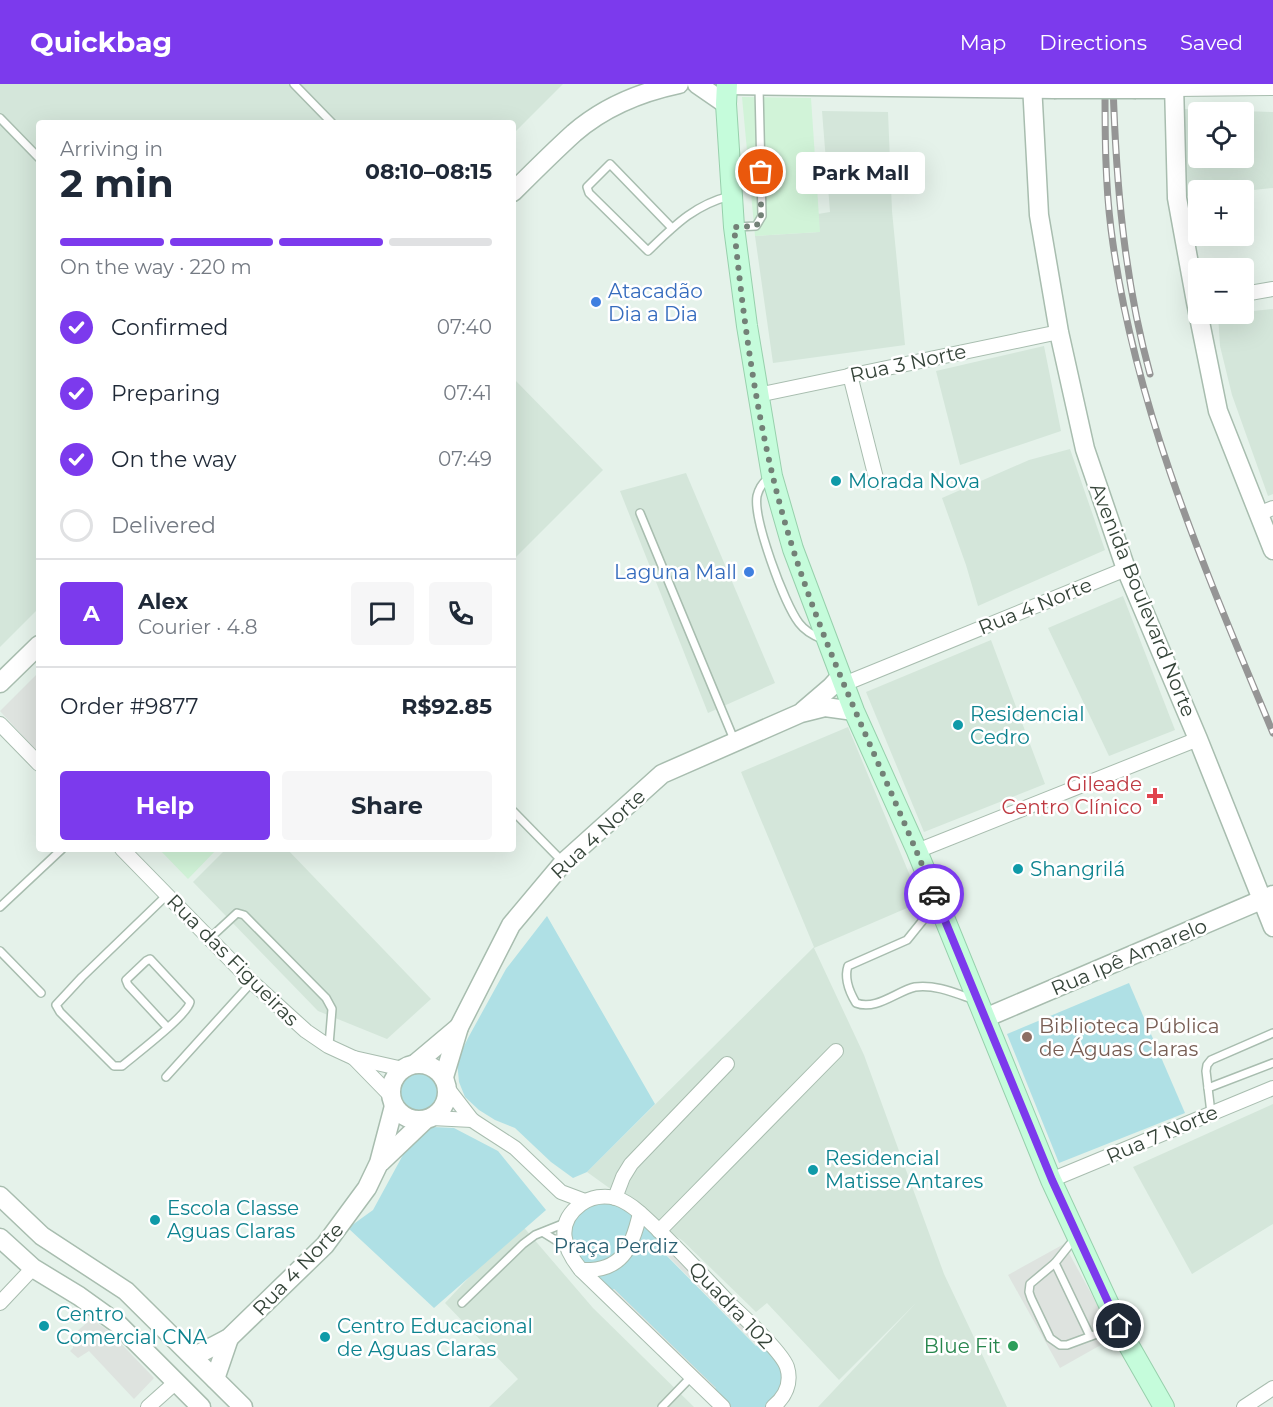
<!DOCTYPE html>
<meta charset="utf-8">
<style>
:root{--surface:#fff;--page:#f6f6f7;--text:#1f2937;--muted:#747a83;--line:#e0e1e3;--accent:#7c3aed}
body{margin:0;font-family:Montserrat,sans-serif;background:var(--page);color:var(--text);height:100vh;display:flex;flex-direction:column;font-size:22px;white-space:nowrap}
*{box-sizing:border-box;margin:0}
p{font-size:20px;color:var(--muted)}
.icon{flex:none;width:33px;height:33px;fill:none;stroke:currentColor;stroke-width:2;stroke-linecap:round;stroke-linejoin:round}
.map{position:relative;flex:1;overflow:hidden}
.sheet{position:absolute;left:36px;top:36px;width:480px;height:732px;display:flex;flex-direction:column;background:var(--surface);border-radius:6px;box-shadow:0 6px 24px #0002}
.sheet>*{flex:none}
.tools{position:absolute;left:1188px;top:18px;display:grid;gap:12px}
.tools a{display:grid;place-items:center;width:66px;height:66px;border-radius:6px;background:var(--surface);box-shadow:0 6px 24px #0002;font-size:30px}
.pin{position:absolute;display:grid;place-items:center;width:51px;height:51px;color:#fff;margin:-26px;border:3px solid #fff;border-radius:50%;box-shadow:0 2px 6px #0007}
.courier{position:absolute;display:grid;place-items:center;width:60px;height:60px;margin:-30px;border:4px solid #7c3aed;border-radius:50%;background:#fff;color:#222;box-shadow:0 2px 8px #0007}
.bubble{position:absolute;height:42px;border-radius:6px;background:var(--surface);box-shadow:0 6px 24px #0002;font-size:20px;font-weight:700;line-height:42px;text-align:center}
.headline em{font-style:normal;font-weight:700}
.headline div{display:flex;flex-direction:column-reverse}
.headline{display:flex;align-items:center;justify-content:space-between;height:102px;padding:0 24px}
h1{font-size:39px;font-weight:700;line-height:45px}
.bar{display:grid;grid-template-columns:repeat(4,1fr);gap:9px 6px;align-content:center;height:72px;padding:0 24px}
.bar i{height:8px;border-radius:4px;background:var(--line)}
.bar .current{background:var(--accent)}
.bar p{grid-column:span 4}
.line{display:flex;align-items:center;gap:15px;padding:0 24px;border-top:2px solid var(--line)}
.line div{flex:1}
.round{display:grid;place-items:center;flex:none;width:63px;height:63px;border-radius:6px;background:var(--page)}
ol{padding:0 24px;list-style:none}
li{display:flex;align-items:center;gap:18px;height:66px}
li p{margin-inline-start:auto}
li .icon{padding:6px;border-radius:50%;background:var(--accent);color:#fff;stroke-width:4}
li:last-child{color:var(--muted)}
li i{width:33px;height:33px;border:3px solid var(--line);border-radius:50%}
.action{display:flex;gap:12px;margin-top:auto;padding:12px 24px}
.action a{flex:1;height:69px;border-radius:6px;background:var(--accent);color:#fff;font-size:24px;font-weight:700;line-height:69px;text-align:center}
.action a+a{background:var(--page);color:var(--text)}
header{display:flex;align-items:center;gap:36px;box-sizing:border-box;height:84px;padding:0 30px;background:var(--accent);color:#fff}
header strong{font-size:28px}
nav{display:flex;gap:33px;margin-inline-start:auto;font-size:21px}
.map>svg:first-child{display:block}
.residential{fill:#d4e6da;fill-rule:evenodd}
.commercial{fill:#d1f3d8}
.green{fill:#afe0e5}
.parking{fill:#dee3df}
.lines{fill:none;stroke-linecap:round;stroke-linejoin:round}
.service-casing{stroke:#a8bdaf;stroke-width:10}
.minor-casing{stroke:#a8bdaf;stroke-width:16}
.tertiary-casing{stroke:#a8bdaf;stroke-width:21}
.secondary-casing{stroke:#97d0ac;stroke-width:22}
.service{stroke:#fff;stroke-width:7}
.minor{stroke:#fff;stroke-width:14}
.tertiary{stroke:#fff;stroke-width:18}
.secondary{stroke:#c5fcdb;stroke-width:20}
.rail-casing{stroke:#959595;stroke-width:7}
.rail{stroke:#fff;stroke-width:4.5;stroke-dasharray:14;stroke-linecap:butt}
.tertiary-bridge-casing{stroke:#a8bdaf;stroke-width:21;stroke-linecap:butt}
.tertiary-bridge{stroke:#fff;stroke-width:18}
.done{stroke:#738177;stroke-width:6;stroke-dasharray:0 10.8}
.route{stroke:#7c3aed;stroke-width:8}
.shop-dot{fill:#3f7fe0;stroke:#fff;stroke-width:2}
.culture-dot{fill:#0f9aa8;stroke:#fff;stroke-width:2}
.health-dot{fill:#e0444e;stroke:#fff;stroke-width:2}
.education-dot{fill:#8d6e63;stroke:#fff;stroke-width:2}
.leisure-dot{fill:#2e9e5b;stroke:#fff;stroke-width:2}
.labels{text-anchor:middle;stroke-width:5;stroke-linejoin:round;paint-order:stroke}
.shop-label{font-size:20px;fill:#366cbe;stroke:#fff;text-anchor:start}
.street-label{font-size:20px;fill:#354439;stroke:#fff}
.culture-label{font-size:20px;fill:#0d838f;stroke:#fff;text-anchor:start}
.health-label{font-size:20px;fill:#be3a42;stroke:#fff;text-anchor:end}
.education-label{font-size:20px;fill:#785e54;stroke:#fff;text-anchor:start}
.park-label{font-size:20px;fill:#2b6173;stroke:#fff}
.leisure-label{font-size:20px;fill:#27864d;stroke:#fff;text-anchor:end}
</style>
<header>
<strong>Quickbag</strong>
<nav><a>Map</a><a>Directions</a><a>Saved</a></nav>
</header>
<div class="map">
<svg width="1273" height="1323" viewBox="0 0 1273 1323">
<rect width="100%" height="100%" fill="#e5f2ea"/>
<g class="residential">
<polygon points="0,0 563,0 513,50 513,39 39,39 39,524 0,563"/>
<path d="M1184,25L1273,28V104L1244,107L1198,106V111L1186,112ZM1198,28H1244V74H1198Z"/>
<polygon points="822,27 888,28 892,127 905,261 773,279 755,152 819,148 818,130 830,128"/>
<polygon points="1273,225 1273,410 1268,412 1232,311 1220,262 1218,230 1244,230 1244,228"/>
<polygon points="1044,262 1061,347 960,381 936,287"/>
<polygon points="513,294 603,386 513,476"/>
<polygon points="1070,365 1105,466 978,522 966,481 942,414 1029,376"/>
<polygon points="686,389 775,599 708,629 620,407"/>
<polygon points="1123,512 1175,646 1109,672 1048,544"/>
<polygon points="991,556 1045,700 924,748 866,608"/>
<polygon points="848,643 921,818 814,864 864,971 944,1190 1007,1323 818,1323 916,1219 839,1296 767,1219 756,1228 683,1157 587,1088 814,863 741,688"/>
<polygon points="226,765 287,765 431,915 387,955 318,927 193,798"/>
<polygon points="1273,1020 1273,1140 1192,1190 1133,1083"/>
<polygon points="520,1139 593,1224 694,1323 489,1323 518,1295 445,1219"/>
</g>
<g class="commercial">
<polygon points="742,13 811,14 820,148 755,152"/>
<polygon points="159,765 217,765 188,795"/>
</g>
<g class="green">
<polygon points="547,832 655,1020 587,1088 573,1094 551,1078 515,1044 495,1036 479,1026 465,1013 459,998 457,977 468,954 506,885"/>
<polygon points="1129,899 1185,1029 1059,1079 1007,950"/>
<path d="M424,980L440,989L447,1014L439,1029L415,1036L400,1029C387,993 388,992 424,980Z"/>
<polygon points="433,1043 454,1044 498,1067 546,1126 434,1224 348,1144 373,1126 410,1058"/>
<polygon points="615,1114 665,1154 657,1162 756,1262 764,1254 789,1300 773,1323 723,1323 709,1311 715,1304 614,1205 607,1212 581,1186 566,1139 570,1128"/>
</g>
<g class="parking">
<polygon points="39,588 39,670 0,627"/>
<polygon points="665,1154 764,1254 757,1262 657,1161"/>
<polygon points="1064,1160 1115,1253 1060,1284 1008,1191"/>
<polygon points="614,1205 716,1304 709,1311 607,1212"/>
<polygon points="91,1235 109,1247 154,1294 134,1315 89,1267 78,1274 70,1267 73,1264 73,1251"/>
</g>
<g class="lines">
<defs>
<g id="service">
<polyline points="294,0 332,39"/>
<polyline points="0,34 39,74"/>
<polyline points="737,143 756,142 762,132 759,4"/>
<path d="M672,144L610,80L587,103L589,109L648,167C674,142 694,121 730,112"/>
<path d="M770,393C764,397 759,404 757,412C753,435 784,519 799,539C805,547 812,551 822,555"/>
<polyline points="640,429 735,658"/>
<polyline points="513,727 562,777"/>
<path d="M936,820L907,856L848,882C844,894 850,909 856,919C876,927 897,907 915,903C934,900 955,909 972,915"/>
<polyline points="0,823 62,765"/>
<polyline points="210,854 237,829 244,831 326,914 332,925 329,961"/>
<polyline points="0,867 41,909"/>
<path d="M167,943L128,901L126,896L146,877L150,875L190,918C188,931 135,971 122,982H114L60,928L56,921L82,893L167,811"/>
<polyline points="166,993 252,898"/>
<polyline points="1208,1004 1273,979"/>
<polyline points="1211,1029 1206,987 1207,981 1211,976 1273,949"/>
<polyline points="544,1149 565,1162"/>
<polyline points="1075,1154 1055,1179 1030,1200 1029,1208 1031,1214 1050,1254 1060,1261 1067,1261 1116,1243"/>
<polyline points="1055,1179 1090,1252"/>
<polyline points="462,1219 523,1160 535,1151 565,1139"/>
<polyline points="662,1323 691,1293"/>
</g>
<g id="minor">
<polyline points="1174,5 1273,4"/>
<polyline points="1244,210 1273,205"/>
<polyline points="850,291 877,398"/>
<polyline points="758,311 1059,248"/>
<polyline points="1258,430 1273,424"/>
<polyline points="844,600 1126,485"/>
<polyline points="0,640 39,680"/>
<polyline points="122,765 252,898 306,947 328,962 354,974 403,985"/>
<polyline points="917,767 1198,655"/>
<polyline points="354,974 392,1013"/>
<polyline points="448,1005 472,1036"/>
<polyline points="432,1034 472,1036 478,1040 515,1064 561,1108 585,1117"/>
<polyline points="1051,1096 1273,1004"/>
<polyline points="615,1114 623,1093 631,1080 727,980"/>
<polyline points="659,1147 836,967"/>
<path d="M581,1186C621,1188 632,1165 640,1129"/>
<polyline points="0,1219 33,1184"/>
<polyline points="148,1323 176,1298"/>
<path d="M723,1323L581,1186C563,1164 555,1139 581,1120C591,1113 604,1111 616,1114C625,1117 632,1122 639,1128C672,1157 702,1191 732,1222C745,1234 782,1268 787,1283C792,1299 785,1313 773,1323"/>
<polyline points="1244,1323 1273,1304"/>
</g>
<g id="tertiary">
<polyline points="697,0 726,20"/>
<polyline points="1032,0 1039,131 1059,248 1085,365 1126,485 1198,655 1273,843"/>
<polyline points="1174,0 1177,114 1196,218 1218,327 1273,466"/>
<polyline points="727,1 1054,5"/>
<polyline points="1136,5 1174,5"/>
<path d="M513,108C533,88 553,68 574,49C603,24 641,8 679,0"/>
<polyline points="0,599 39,561"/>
<polyline points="803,627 831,603 841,592"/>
<polyline points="985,934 1273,811"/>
<circle cx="419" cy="1008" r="28"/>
<polyline points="415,980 459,943"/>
<polyline points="444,993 459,943 511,841 563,779 662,690 801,629 825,623 854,627"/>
<polyline points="381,1078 424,1037"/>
<polyline points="0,1112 42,1152 126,1207 243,1323"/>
<polyline points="0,1154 33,1184 79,1212 118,1240 201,1323"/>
<polyline points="193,1273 229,1254 325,1161 367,1104 379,1079 394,1022"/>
<polyline points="215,1295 229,1254"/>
</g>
<polyline id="secondary" points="727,0 726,20 734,143 747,242 772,392 793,465 854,627 917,767 1051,1096 1124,1253 1164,1323"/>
</defs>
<use href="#service" class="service-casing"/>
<use href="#minor" class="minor-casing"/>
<use href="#tertiary" class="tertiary-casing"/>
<use href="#secondary" class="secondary-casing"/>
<use href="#service" class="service"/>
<use href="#minor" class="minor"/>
<use href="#tertiary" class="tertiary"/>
<use href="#secondary" class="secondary"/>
<defs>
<g id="rail">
<path d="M1105,0C1105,48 1105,97 1111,145C1133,321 1205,486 1273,649"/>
<path d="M1113,0C1116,98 1124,195 1150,290"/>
</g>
</defs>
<use href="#rail" class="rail-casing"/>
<use href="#rail" class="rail"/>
<defs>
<polyline id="tertiary-bridge" points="1054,5 1136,5"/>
</defs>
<use href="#tertiary-bridge" class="tertiary-bridge-casing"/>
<use href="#tertiary-bridge" class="tertiary-bridge"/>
</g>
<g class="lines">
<path class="done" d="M761,88V136L756,142L734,143C745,251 760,362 793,465C831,584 888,695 934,810"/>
<polyline class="route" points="934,810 1052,1096 1119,1242"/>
</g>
<g class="shop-dot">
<circle cx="596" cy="218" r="6"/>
<circle cx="749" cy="488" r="6"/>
</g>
<g class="culture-dot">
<circle cx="836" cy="397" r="6"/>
<circle cx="958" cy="641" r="6"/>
<circle cx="1018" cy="785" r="6"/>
<circle cx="813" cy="1086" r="6"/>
<circle cx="155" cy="1136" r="6"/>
<circle cx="44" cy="1242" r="6"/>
<circle cx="325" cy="1253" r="6"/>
</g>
<path class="health-dot" d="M1152 703h6v6h6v6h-6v6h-6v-6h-6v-6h6z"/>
<circle class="education-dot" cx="1027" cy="953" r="6"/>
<circle class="leisure-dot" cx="1013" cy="1262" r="6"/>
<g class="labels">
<g class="shop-label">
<text x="608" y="214">Atacadão<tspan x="608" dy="23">Dia a Dia</tspan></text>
<text x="737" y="495" text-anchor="end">Laguna Mall</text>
</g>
<g class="street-label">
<text transform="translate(908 279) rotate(-12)" y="7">Rua 3 Norte</text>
<text transform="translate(1143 516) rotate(68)" y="7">Avenida Boulevard Norte</text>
<text transform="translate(1035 522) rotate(-22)" y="7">Rua 4 Norte</text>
<text transform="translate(598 750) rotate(-43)" y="7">Rua 4 Norte</text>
<text transform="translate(1129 873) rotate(-23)" y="7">Rua Ipê Amarelo</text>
<text transform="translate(233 876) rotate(45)" y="7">Rua das Figueiras</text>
<text transform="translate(1162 1050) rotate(-23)" y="7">Rua 7 Norte</text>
<text transform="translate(298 1185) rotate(-46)" y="7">Rua 4 Norte</text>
<text transform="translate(731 1221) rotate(46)" y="7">Quadra 102</text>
</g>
<g class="culture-label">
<text x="848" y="404">Morada Nova</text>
<text x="970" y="637">Residencial<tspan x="970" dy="23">Cedro</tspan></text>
<text x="1030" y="792">Shangrilá</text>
<text x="825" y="1081">Residencial<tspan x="825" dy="23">Matisse Antares</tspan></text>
<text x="167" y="1131">Escola Classe<tspan x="167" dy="23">Aguas Claras</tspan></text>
<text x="56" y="1237">Centro<tspan x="56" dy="23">Comercial CNA</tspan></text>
<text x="337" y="1249">Centro Educacional<tspan x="337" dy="23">de Aguas Claras</tspan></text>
</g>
<g class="health-label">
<text x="1142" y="707">Gileade<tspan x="1142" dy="23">Centro Clínico</tspan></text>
</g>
<g class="education-label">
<text x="1039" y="949">Biblioteca Pública<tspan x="1039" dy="23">de Águas Claras</tspan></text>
</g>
<g class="park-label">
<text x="616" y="1169">Praça Perdiz</text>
</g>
<g class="leisure-label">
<text x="1001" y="1269">Blue Fit</text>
</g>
</g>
</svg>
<div class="tools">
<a><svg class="icon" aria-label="locate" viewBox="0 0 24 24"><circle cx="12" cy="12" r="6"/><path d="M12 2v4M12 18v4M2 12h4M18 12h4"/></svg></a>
<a>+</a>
<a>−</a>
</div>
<div class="pin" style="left:761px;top:88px;background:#ea580c"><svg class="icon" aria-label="bag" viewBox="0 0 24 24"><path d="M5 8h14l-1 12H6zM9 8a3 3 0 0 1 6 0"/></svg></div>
<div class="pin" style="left:1119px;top:1242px;background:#1f2937"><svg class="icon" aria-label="home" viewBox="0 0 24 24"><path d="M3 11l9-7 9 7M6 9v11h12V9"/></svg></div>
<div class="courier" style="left:934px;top:810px"><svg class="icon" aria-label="car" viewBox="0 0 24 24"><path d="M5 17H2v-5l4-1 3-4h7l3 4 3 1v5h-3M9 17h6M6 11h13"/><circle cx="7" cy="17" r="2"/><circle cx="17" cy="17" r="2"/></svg></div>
<div class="bubble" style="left:796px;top:68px;width:129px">Park Mall</div>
<section class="sheet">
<div class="headline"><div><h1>2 min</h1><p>Arriving in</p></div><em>08:10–08:15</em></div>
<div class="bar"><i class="current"></i><i class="current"></i><i class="current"></i><i></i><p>On the way · 220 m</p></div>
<ol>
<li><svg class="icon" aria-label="check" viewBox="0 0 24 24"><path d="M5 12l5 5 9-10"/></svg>Confirmed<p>07:40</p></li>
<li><svg class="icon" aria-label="check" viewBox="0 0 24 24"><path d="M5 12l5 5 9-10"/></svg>Preparing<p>07:41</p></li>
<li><svg class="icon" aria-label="check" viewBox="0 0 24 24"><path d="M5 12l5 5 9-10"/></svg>On the way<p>07:49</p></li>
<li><i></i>Delivered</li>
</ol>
<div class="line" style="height:108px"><b class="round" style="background:var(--accent);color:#fff">A</b><div><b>Alex</b><p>Courier · 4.8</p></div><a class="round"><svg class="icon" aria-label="chat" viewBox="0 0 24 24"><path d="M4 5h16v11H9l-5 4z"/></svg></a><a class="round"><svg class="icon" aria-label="phone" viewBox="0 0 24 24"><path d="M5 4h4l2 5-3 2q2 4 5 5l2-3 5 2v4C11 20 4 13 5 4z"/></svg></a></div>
<div class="line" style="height:78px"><div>Order #9877</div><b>R$92.85</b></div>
<div class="action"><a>Help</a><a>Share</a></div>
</section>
</div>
